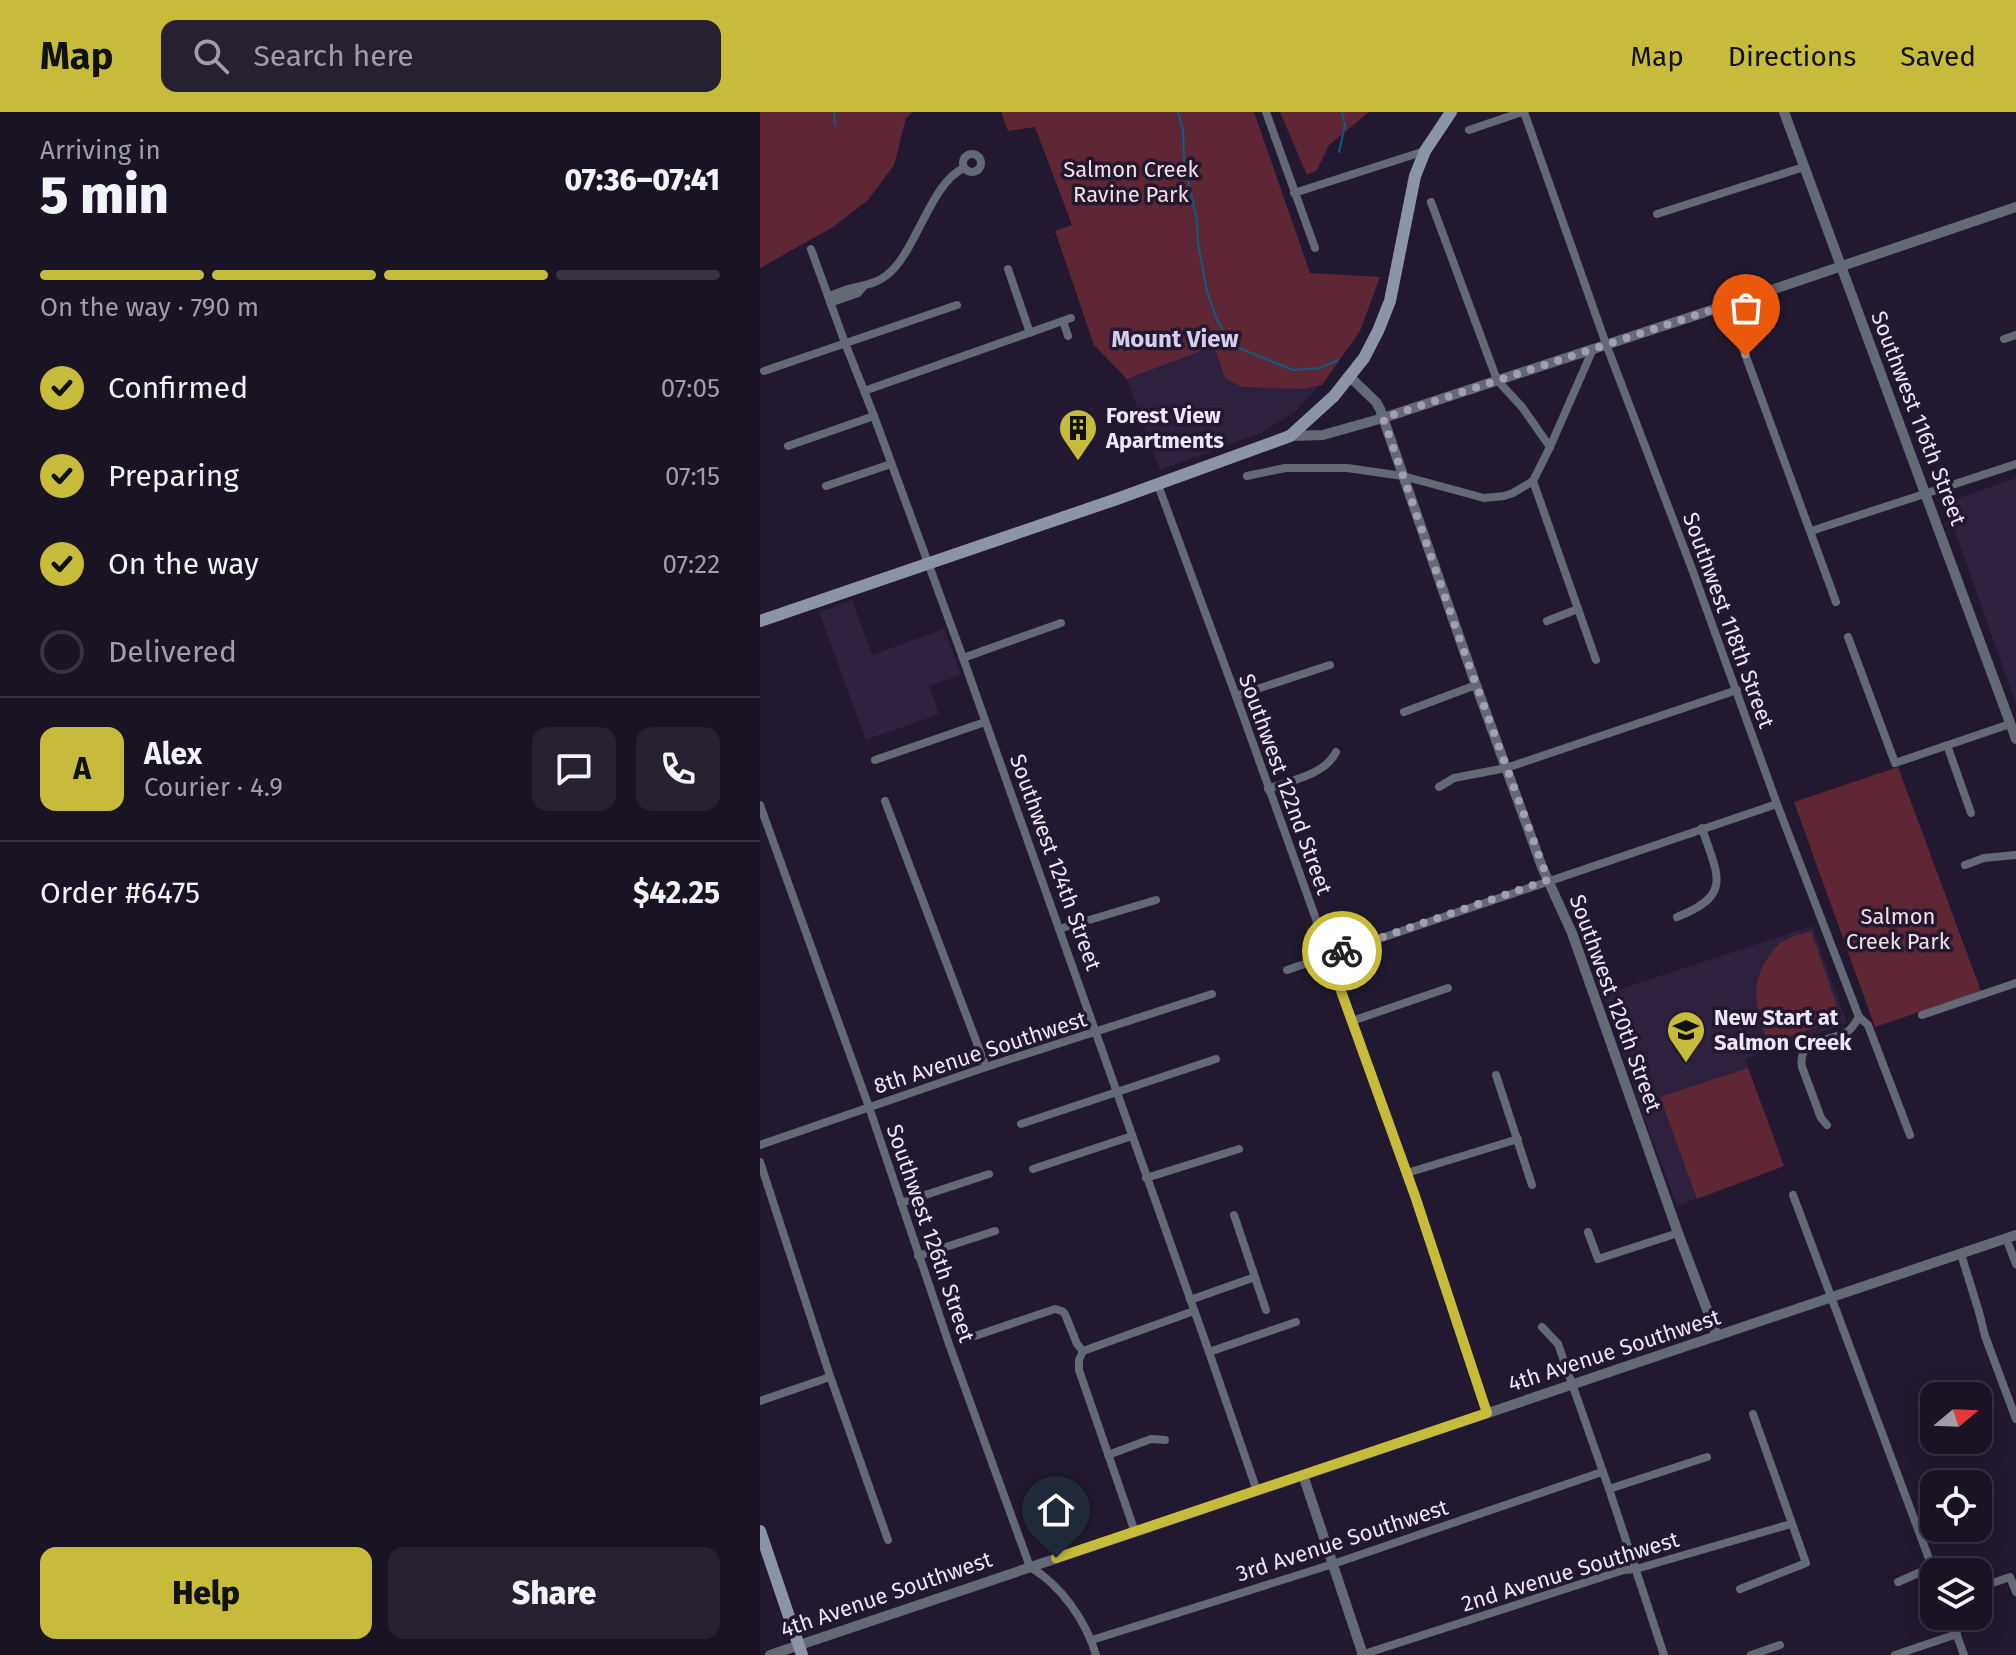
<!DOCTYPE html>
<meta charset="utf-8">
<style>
:root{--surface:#1a1324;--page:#272031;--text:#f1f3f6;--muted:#9f9ea6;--line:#383241;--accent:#c7bb3b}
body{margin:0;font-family:"Fira Sans",sans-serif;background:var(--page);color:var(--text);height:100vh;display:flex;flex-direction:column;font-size:30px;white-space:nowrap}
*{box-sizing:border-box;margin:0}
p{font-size:26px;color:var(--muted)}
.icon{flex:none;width:44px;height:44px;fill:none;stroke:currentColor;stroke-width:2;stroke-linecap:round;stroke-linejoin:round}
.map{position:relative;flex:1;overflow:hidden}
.sheet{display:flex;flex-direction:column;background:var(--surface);width:760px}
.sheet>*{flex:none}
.needle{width:52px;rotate:71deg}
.fabs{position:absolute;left:1160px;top:1270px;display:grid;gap:16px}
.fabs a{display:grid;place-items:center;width:72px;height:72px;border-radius:16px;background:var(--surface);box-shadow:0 4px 20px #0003,0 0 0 2px var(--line);font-size:40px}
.pin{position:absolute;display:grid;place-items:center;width:68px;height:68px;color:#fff;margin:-82px -34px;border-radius:50% 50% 50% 0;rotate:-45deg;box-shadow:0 0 8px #0007}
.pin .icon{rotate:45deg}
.courier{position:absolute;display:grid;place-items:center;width:80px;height:80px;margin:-40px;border:6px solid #c7bb3b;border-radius:50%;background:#fff;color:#222;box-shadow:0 2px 10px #0007}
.head em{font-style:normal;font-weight:800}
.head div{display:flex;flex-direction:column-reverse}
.head{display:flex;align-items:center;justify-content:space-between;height:136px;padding:0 40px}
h1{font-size:52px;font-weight:800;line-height:60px}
.bar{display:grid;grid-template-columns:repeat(4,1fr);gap:12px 8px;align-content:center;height:96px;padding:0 40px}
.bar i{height:10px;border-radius:6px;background:var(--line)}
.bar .selected{background:var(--accent)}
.bar p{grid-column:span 4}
.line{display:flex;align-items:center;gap:20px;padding:0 40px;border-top:2px solid var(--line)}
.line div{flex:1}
.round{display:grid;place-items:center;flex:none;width:84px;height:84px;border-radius:16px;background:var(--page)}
ol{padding:0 40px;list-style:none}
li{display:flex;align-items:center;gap:24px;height:88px}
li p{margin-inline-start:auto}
li .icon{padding:8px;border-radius:50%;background:var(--accent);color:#111;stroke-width:4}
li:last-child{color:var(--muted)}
li i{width:44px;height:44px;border:4px solid var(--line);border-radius:50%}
.action{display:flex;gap:16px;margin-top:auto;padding:16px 40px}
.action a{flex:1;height:92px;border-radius:16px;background:var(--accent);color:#111;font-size:32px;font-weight:800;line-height:92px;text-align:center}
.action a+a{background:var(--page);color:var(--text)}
header{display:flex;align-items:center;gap:48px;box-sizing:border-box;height:112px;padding:0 40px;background:var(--accent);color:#111}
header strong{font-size:38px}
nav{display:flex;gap:44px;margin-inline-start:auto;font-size:28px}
.search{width:560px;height:72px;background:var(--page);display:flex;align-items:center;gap:20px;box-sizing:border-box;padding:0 28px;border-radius:16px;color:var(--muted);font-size:30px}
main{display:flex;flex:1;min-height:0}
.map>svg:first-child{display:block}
.built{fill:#2d213e}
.green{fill:#5f2735}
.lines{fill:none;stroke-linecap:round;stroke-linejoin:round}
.stream{stroke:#0c5d83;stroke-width:2}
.minor{stroke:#646976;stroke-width:8}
.tertiary{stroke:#646976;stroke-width:10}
.secondary{stroke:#8c94a8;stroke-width:12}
.done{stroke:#a59eb1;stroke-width:8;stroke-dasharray:0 14.4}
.route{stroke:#c7bb3b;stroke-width:10}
.labels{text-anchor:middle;stroke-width:7;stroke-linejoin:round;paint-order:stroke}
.park-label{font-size:22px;fill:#f4dee2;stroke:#221930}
.poi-label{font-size:22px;font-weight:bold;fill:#ece6f6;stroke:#221930;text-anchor:start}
.street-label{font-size:22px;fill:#ece6f6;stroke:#221930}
.neighbourhood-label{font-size:24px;font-weight:bold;fill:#d8cded;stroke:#221930}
</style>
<header>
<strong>Map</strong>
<div class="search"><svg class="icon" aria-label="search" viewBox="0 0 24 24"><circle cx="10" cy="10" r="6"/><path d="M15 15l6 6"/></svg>Search here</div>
<nav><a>Map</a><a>Directions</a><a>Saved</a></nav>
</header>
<main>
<section class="sheet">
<div class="head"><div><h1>5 min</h1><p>Arriving in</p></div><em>07:36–07:41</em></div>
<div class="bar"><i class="selected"></i><i class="selected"></i><i class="selected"></i><i></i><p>On the way · 790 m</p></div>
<ol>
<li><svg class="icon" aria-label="check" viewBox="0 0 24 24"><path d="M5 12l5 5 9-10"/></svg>Confirmed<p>07:05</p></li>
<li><svg class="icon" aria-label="check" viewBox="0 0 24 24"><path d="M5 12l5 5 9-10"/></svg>Preparing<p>07:15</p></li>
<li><svg class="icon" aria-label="check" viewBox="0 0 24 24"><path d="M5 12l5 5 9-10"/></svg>On the way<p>07:22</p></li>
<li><i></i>Delivered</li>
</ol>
<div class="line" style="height:144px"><b class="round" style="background:var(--accent);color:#111">A</b><div><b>Alex</b><p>Courier · 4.9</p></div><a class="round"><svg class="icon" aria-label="chat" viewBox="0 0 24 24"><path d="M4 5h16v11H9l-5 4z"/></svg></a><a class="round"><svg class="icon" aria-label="phone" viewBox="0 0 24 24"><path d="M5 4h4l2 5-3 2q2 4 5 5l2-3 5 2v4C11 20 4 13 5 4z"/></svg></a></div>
<div class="line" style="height:104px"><div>Order #6475</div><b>$42.25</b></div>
<div class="action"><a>Help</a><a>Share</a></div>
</section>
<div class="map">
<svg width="1256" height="1543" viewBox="0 0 1256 1543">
<rect width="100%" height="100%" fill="#221930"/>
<g class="built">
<polygon points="454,234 465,266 542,277 559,273 536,299 501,321 400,358 367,267"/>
<polygon points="1256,366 1256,592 1185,391"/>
<polygon points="92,488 112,543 184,517 201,563 169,574 179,602 106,628 59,500"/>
<polygon points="1052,814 1087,911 985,947 1024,1054 917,1094 883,1003 843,883"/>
</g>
<g class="green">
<polygon points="0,0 153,0 146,6 134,53 108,88 73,115 0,156"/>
<polygon points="241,0 494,0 550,161 620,165 600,219 562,273 542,277 482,275 465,266 454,234 367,267 334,233 295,119 312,113 275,15 248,19"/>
<polygon points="520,0 609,0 569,33 557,58 547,63"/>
<polygon points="1138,655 1221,879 1115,915 1034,690"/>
<path d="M1051,819L1077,894L1070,911L1008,932C999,904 988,877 1006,849C1010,842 1015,835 1022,830C1030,825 1042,822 1051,819Z"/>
<polygon points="988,956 1024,1054 937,1087 900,985"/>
</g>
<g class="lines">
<g class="stream">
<polyline points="74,0 75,13"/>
<polyline points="418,0 423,18 424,48 437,109 438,131 447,179 456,205 464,221 479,236 533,258 560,256 578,248"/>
<polyline points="579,40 585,13 582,0"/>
</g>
<g class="minor">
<polyline points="506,0 555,136"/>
<polyline points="764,0 846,232 932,457 1017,692 1099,905 1108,913 1150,1023"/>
<polyline points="709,18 762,0"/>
<circle cx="212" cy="51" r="9"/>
<polyline points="534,81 665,39"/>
<polyline points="671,90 737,268 762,295 790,335"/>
<polyline points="897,102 1044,55"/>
<polyline points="51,137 85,231 114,304 203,546 449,1240 497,1379"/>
<polyline points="248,157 270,221"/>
<path d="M68,184C76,182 84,178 92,176C104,173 116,172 127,163C156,141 170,71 204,56"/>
<polyline points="70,191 98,181 103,175"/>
<polyline points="967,193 1076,490"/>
<polyline points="303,209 308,224"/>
<polyline points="1244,227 1256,223"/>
<polyline points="4,259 197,193"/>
<polyline points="104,279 311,206"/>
<polyline points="28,334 114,304"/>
<polyline points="487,364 525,356 587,356 643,364 724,386 744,384 753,381 773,369 790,335 833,237"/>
<polyline points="773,369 836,548"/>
<polyline points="398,373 476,584 647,1061 727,1301"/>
<polyline points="66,374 131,352"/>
<polyline points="1051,419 1256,352"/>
<polyline points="787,509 818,497"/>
<polyline points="1088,525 1135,651 1250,612"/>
<polyline points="203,546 301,511"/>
<polyline points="476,584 570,553"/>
<polyline points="644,600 716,573"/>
<polyline points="1187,633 1211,701"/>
<polyline points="115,648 225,610"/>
<polyline points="679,675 694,666 746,656 977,578"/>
<path d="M508,677C531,668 565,663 576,640"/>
<polyline points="125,689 226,955"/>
<path d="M0,693L109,995L189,1232L270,1455C301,1473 326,1509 336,1543"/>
<polyline points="1205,753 1224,746 1256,743"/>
<path d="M917,805C974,783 957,763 942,716"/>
<polyline points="299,817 396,788"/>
<polyline points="527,858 1017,692"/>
<polyline points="1162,903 1256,871"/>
<polyline points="592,909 688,876"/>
<polyline points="736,963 772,1073"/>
<polyline points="261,1012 456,947"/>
<path d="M1067,1013L1061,1006L1042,955C1037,926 1069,930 1087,920C1093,916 1095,911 1099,905"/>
<polyline points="0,1033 226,955 452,882"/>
<polyline points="0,1050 70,1264 128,1428"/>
<polyline points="273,1057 372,1024"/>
<polyline points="647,1061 758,1027"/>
<polyline points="386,1066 479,1037"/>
<polyline points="1033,1083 1174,1460"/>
<polyline points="141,1091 229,1062"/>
<polyline points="474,1103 506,1198"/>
<polyline points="828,1120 838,1147 918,1121"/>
<polyline points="1246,1126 1256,1152"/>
<polyline points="1201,1142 1219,1200 1225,1224 1256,1307"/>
<polyline points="158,1144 235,1119"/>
<polyline points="430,1188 495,1165"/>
<polyline points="782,1215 798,1232 849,1377 904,1543"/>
<polyline points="209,1226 295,1197 302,1199 305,1202 317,1232 323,1239"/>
<polyline points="323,1239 319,1248 319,1258 375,1420"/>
<polyline points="323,1239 434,1199"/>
<polyline points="449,1240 536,1210"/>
<polyline points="0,1289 70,1265"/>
<polyline points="348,1343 391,1327 405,1328"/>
<polyline points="849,1377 947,1345"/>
<polyline points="1138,1470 1172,1455"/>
<polyline points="1218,1476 1250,1465 1256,1480"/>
<polyline points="980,1477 1046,1451 993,1302"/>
<polyline points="1190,1504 1204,1543"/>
<polyline points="332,1528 573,1452 842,1360"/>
<polyline points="601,1543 864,1458 876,1457 1031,1412"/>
<polyline points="991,1543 1020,1533"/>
<polyline points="1135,1543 1197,1522"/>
</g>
<g class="tertiary">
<polyline points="1024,0 1256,627"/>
<polyline points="590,265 616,290 620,297 716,573 782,755 812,821 918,1121 957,1224"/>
<polyline points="530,324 563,323 623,306 967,193 1256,95"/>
<polyline points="543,1363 603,1543"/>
<polyline points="10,1543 1256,1123"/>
</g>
<g class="secondary">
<polyline points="0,509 354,388 530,324 574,284 604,246 618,219 630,189 655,64 665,39 691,0"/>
<polyline points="0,1419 42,1543"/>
</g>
</g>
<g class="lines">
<polyline class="done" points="582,839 788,768 702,534 623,306 967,193 986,244"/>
<polyline class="route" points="296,1446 727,1301 655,1084 568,843 582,839"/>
</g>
<defs>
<symbol id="building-pin" viewBox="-11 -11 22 30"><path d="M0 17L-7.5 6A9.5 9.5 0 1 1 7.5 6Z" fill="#c7bb3b" stroke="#221930"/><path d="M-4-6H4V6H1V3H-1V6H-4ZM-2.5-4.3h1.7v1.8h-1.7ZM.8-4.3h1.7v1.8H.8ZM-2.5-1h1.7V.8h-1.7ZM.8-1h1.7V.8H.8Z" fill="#111"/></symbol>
<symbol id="school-pin" viewBox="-11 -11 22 30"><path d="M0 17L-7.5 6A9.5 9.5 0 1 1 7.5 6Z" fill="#c7bb3b" stroke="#221930"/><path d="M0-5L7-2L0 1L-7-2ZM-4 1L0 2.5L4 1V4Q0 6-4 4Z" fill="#111"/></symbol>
</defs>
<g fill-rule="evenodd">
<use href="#building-pin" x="296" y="294" width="44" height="60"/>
<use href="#school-pin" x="904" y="896" width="44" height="60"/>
</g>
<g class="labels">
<g class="park-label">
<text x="371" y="65">Salmon Creek<tspan x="371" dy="25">Ravine Park</tspan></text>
<text x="1138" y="812">Salmon<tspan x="1138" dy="25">Creek Park</tspan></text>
</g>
<g class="poi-label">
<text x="346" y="311">Forest View<tspan x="346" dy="25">Apartments</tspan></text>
<text x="954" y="913">New Start at<tspan x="954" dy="25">Salmon Creek</tspan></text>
</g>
<g class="street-label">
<text transform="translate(1159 306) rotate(69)" y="8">Southwest 116th Street</text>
<text transform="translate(969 508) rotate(70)" y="8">Southwest 118th Street</text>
<text transform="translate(526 672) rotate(70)" y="8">Southwest 122nd Street</text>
<text transform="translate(296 750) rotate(70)" y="8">Southwest 124th Street</text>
<text transform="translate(856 891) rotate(70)" y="8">Southwest 120th Street</text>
<text transform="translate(220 940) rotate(-18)" y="8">8th Avenue Southwest</text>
<text transform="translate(171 1121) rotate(71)" y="8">Southwest 126th Street</text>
<text transform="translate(854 1238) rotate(-18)" y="8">4th Avenue Southwest</text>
<text transform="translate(582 1428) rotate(-18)" y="8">3rd Avenue Southwest</text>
<text transform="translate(810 1459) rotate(-17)" y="8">2nd Avenue Southwest</text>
<text transform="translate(126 1482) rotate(-19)" y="8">4th Avenue Southwest</text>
</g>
<g class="neighbourhood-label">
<text x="415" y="235">Mount View</text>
</g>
</g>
</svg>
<div class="fabs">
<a><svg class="needle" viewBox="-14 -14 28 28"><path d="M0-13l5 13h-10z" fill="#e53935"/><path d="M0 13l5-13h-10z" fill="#9f9ea6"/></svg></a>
<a><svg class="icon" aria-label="locate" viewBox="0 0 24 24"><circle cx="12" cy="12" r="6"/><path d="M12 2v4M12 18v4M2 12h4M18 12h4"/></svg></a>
<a><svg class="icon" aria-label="layers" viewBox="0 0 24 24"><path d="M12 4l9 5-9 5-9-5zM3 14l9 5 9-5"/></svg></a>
</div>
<div class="pin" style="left:986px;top:244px;background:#ea580c"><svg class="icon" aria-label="bag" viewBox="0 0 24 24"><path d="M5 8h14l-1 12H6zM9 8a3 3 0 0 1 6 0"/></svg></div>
<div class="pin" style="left:296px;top:1446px;background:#1f2937"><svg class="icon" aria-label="home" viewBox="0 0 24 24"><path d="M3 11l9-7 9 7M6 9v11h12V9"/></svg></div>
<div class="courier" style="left:582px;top:839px"><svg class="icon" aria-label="bike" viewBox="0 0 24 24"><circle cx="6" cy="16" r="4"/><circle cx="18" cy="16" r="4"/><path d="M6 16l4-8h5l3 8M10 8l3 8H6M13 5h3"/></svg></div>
</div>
</main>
